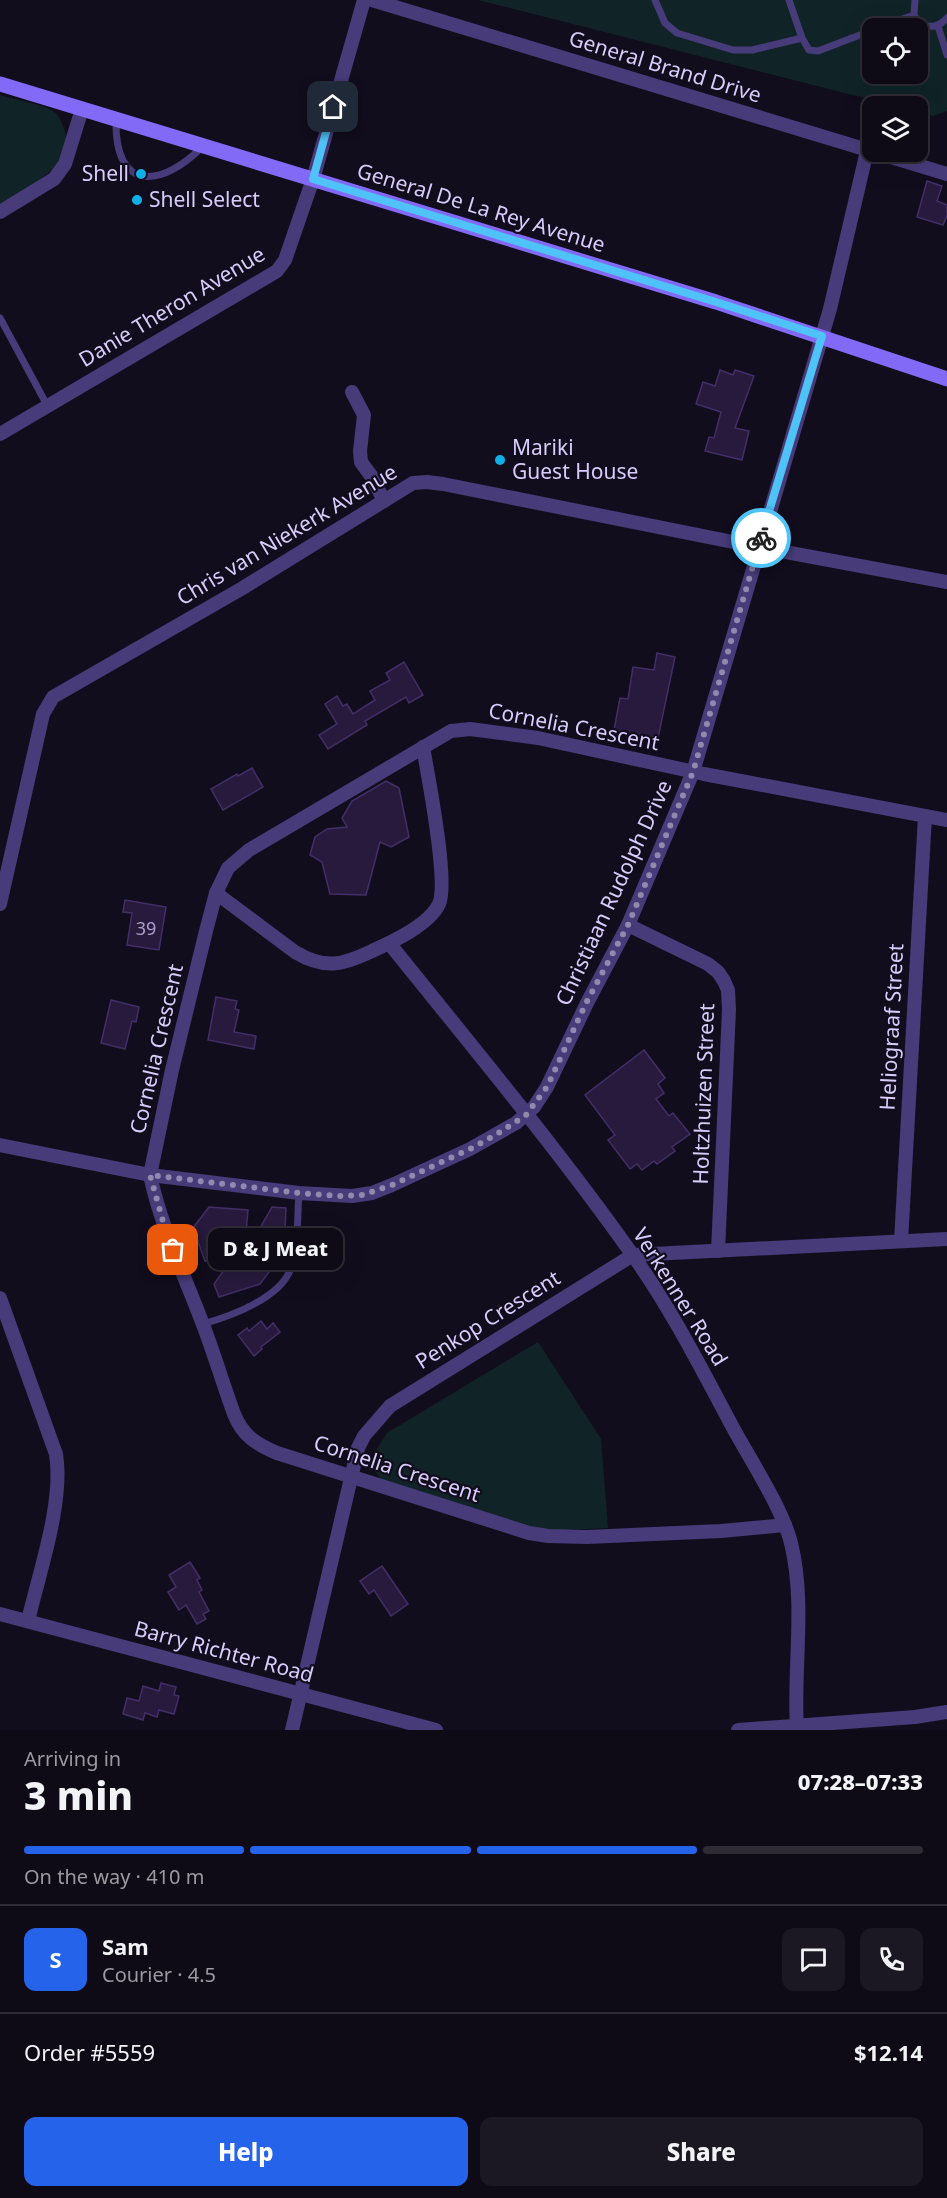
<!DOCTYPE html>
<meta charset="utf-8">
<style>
:root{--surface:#0e0a16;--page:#1c1823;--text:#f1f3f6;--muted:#9b9aa1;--line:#2e2b35;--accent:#2563eb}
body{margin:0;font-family:"Noto Sans",sans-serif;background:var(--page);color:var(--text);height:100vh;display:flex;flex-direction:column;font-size:22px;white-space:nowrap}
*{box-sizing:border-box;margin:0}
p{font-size:20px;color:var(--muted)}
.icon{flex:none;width:33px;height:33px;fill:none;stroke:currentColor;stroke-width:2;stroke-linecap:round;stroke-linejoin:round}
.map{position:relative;height:1730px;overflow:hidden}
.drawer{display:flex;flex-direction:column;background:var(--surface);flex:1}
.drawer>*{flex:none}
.controls{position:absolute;left:862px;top:18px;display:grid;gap:12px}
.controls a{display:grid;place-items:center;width:66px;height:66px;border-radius:12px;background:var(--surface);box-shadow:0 6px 24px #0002,0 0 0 2px var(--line);font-size:30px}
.pin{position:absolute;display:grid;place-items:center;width:51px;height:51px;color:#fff;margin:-26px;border-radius:12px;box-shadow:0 3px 9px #0006}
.courier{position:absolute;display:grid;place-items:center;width:60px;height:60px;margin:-30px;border:4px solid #4fc3f7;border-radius:50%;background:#fff;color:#222;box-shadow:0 2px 8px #0007}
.bubble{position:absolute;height:42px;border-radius:12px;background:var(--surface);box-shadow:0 6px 24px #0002,0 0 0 2px var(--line);font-size:20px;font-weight:800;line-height:42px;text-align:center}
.overview em{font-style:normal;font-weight:800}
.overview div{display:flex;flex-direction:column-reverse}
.overview{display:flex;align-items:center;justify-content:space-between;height:102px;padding:0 24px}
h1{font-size:39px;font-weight:800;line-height:45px}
.bar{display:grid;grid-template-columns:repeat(4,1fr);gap:9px 6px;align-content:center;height:72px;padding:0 24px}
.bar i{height:8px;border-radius:4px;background:var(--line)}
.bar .current{background:var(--accent)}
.bar p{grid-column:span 4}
.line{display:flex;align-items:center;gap:15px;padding:0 24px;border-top:2px solid var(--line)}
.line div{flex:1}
.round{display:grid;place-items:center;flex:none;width:63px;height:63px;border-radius:12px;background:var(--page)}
.button{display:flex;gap:12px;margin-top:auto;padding:12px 24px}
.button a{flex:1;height:69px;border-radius:12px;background:var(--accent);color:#fff;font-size:24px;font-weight:800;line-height:69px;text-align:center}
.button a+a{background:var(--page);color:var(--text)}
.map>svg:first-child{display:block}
.green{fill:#102427;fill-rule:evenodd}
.building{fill:#271a3d;stroke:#422e68;stroke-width:1.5}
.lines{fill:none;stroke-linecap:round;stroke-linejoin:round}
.lane{stroke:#473b7a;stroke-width:7}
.street{stroke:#473b7a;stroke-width:14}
.secondary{stroke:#8269f6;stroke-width:15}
.done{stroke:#9389ae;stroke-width:6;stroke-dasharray:0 10.8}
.route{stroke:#4fc3f7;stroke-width:8}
.poi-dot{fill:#0eb0e7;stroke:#120d1d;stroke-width:2}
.labels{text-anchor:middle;stroke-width:4.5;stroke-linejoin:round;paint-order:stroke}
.number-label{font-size:18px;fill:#aca0cc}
.street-label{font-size:21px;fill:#d9ccfc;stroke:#120d1d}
.poi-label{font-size:21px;fill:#d9ccfc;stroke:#120d1d;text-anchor:start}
</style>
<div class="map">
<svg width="947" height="1730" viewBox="0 0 947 1730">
<rect width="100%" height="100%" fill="#120d1d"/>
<g class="green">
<path d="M478,0H947V111L933,116L918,112V106H896ZM873,28H918V74H873Z"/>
<path d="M0,95C12,99 45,105 53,111C58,114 61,121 63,126C80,164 25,189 0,204Z"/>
<path d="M538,1342L601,1439L608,1528L538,1531L384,1484C366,1461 373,1455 387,1433Z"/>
</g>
<g class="building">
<polygon points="927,181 942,186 937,201 947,205 947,215 943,225 917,217"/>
<polygon points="720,370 733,375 735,370 754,376 735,428 749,431 742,460 705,451 709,437 714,438 721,412 696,404 703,382 715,386"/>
<polygon points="657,653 675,657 658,738 614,730 620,698 628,699 633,667 654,670"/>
<polygon points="404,662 423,695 409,703 406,697 365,721 367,725 328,749 319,735 337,724 325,704 337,696 343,706 347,704 353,714 375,700 370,691 390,680 386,673"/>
<polygon points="252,768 263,787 223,810 211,789 237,774 238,776"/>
<polygon points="386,781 399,788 409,837 391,847 380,842 366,895 330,894 322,862 310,855 315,837 327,829 347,827 342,818 352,801"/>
<polygon points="125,900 166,907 159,950 127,945 132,913 123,912"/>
<polygon points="216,997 237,1001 235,1009 239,1010 234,1032 256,1036 254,1049 208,1040"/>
<polygon points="111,1000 139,1007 136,1022 132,1021 125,1049 101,1043"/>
<polygon points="644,1050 665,1078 658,1084 664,1093 656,1099 669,1116 673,1113 690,1134 672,1147 675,1151 657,1164 654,1161 642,1170 637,1164 630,1169 608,1140 615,1135 585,1095"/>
<polygon points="209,1207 248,1210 244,1256 272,1207 286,1208 284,1252 260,1284 219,1297 214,1284 236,1253 205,1261 193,1228"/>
<polygon points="261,1321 267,1329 273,1323 280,1332 261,1347 262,1349 254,1356 238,1335 247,1328 249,1331"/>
<polygon points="190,1562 200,1578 197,1580 202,1590 199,1592 209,1611 203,1614 206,1619 197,1624 186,1605 179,1610 168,1592 176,1587 169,1575"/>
<polygon points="382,1566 408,1604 391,1616 374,1590 369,1594 360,1581"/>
<polygon points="161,1683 176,1687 174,1695 179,1696 174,1714 159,1710 157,1717 145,1713 143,1720 123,1714 127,1698 139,1701 143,1686 159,1691"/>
</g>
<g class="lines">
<g class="lane">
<polyline points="655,0 665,23 677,33 733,50 752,50 802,38"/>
<polyline points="789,0 802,38 809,50 818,51 873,30"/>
<path d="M915,0L914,15C922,29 936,30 947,18"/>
<polyline points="938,26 947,55"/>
<polyline points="877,28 914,15"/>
<path d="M116,121C115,193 162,188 203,146"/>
<polyline points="0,318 48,407"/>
<path d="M203,1324C231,1316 281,1298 291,1268C299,1245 297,1217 299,1193"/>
</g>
<g class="street">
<polyline points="372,0 947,174"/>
<polyline points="0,212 54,179 65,164 82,109"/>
<polyline points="352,392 364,415 360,451 361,462 372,477 384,501"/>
<polyline points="0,434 277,271 285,260 313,179 364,0"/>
<path d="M216,893L295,952C325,970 343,965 372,951C392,942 429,925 439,904C449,882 428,776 423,747"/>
<polyline points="0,904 43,714 53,697 241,589 413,483 427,482 443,484 758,547 947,582"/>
<polyline points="628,925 708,964 718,972 724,981 728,990 729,1010 718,1251"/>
<path d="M389,943C471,1045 556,1147 632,1254C670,1307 700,1366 731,1424C749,1458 782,1507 791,1543C806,1604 793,1668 797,1730"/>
<polyline points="0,1145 150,1175 299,1193 352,1196 372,1193 392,1185 470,1149 516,1123 534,1107 547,1087 587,1003 628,925 693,772 830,309 867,151"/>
<polyline points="901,1241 925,816"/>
<path d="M0,1298L56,1454C64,1502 39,1573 28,1621"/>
<path d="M785,1525L721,1531L587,1537L548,1536L529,1533L277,1453C256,1444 243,1436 234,1414C223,1384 214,1353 202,1322C184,1274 161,1227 150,1175L172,1070L206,931L216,893L228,868L249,850L451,731L470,729L538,738L704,774L947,820"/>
<polyline points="0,1614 436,1730"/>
<polyline points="292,1730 358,1448 364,1436 390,1406 633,1255 947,1239"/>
<polyline points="738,1730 915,1717 947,1712"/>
</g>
<polyline class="secondary" points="0,84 716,302 947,379"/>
</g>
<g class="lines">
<polyline class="done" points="173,1250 166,1232 150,1175 299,1193 340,1196 362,1195 392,1185 470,1149 497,1134 526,1115 547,1087 586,1003 628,925 693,772 761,538"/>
<polyline class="route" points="333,107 313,179 716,302 822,336 761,538"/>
</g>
<g class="poi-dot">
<circle cx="141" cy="174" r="6"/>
<circle cx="137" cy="200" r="6"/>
<circle cx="500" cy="460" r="6"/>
</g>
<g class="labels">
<g class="number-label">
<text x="146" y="935">39</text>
</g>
<g class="street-label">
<text transform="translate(665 67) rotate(17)" y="7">General Brand Drive</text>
<text transform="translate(481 208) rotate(17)" y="7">General De La Rey Avenue</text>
<text transform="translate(172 307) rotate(-31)" y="7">Danie Theron Avenue</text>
<text transform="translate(287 535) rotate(-31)" y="7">Chris van Niekerk Avenue</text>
<text transform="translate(574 727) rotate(11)" y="7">Cornelia Crescent</text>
<text transform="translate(614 893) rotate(-65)" y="7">Christiaan Rudolph Drive</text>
<text transform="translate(892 1027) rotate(-87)" y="7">Heliograaf Street</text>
<text transform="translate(157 1049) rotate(-77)" y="7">Cornelia Crescent</text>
<text transform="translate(704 1094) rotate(-88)" y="7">Holtzhuizen Street</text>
<text transform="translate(680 1297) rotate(58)" y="7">Verkenner Road</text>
<text transform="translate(488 1320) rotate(-32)" y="7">Penkop Crescent</text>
<text transform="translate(397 1469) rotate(18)" y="7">Cornelia Crescent</text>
<text transform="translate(224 1652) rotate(15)" y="7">Barry Richter Road</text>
</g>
<g class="poi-label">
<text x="129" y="181" text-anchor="end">Shell</text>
<text x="149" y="207">Shell Select</text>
<text x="512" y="455">Mariki<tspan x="512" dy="24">Guest House</tspan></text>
</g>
</g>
</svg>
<div class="controls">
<a><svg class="icon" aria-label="locate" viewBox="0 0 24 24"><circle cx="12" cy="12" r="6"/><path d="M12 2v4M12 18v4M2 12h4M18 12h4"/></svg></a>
<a><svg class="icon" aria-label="layers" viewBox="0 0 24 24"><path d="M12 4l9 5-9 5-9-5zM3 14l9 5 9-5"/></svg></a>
</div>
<div class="pin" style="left:173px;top:1250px;background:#ea580c"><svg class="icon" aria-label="bag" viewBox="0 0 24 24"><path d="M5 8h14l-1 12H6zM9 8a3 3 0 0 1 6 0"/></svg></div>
<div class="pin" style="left:333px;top:107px;background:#1f2937"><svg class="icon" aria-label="home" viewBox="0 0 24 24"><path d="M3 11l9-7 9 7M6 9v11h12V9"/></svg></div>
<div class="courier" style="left:761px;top:538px"><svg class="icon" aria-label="bike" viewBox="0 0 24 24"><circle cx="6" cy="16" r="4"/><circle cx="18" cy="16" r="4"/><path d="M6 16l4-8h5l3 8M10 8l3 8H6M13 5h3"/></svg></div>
<div class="bubble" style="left:208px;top:1228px;width:135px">D &amp; J Meat</div>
</div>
<section class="drawer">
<div class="overview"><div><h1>3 min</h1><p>Arriving in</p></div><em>07:28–07:33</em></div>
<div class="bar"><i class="current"></i><i class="current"></i><i class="current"></i><i></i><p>On the way · 410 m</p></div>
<div class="line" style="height:108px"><b class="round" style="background:var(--accent);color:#fff">S</b><div><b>Sam</b><p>Courier · 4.5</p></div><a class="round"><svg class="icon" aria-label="chat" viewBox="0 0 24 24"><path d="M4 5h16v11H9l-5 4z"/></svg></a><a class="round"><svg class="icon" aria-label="phone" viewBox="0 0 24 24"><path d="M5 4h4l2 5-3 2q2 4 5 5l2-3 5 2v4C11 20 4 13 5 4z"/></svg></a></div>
<div class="line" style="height:78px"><div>Order #5559</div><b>$12.14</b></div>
<div class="button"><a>Help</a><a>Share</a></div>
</section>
